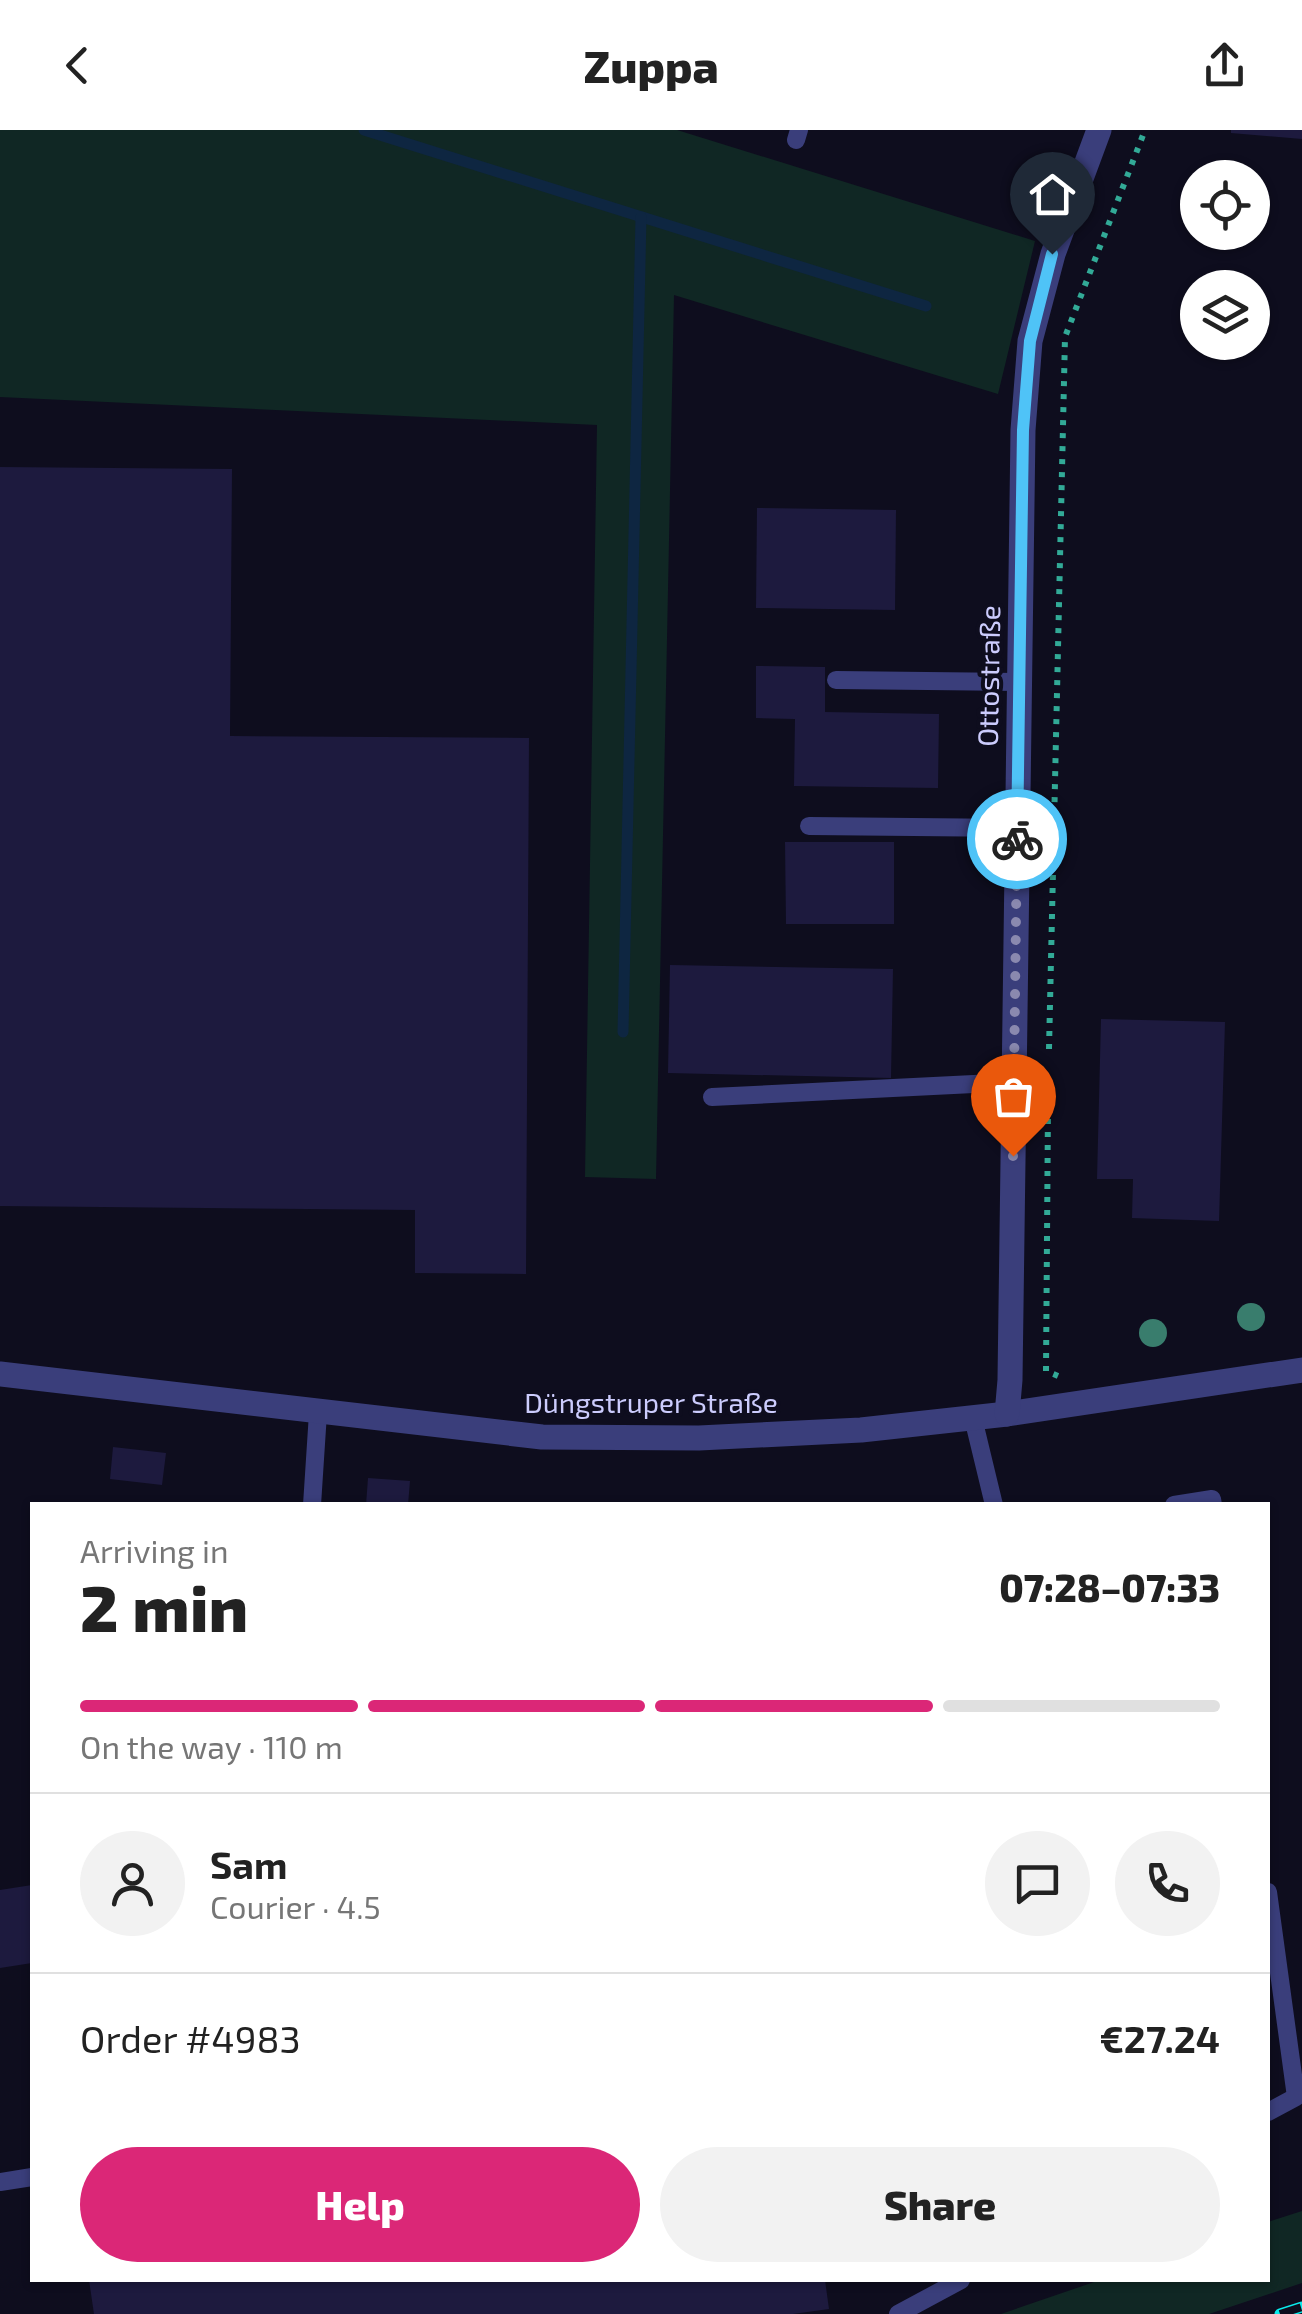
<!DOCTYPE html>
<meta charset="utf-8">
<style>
:root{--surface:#fff;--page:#f2f2f2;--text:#222;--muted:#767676;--line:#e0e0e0;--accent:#db2777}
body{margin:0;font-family:"Exo 2",sans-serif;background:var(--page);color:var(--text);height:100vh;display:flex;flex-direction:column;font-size:38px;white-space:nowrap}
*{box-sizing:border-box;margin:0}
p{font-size:32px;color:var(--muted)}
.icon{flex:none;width:55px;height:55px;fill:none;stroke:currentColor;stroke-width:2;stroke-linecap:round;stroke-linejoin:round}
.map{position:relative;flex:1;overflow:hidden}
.side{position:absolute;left:30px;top:1372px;width:1240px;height:780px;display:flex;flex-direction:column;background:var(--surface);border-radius:0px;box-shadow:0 2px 8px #0004}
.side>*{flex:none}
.fabs{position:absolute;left:1180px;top:30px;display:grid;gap:20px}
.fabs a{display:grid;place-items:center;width:90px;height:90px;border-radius:50%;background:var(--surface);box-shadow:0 2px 8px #0004;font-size:50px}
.pin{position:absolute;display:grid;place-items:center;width:85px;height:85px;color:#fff;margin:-102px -42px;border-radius:50% 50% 50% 0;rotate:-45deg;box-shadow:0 0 10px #0007}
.pin .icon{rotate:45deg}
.courier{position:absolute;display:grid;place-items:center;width:100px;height:100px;margin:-50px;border:8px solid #4fc3f7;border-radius:50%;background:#fff;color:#222;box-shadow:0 2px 12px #0007}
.overview em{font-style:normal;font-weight:800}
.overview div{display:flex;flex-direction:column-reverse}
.overview{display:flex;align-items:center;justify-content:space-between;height:170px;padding:0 50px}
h1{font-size:65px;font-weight:800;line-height:75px}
.bar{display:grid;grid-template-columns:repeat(4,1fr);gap:15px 10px;align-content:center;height:120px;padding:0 50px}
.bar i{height:12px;border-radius:8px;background:var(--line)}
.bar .active{background:var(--accent)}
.bar p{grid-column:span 4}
.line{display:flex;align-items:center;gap:25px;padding:0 50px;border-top:2px solid var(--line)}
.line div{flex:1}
.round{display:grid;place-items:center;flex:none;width:105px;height:105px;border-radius:52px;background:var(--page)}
.button{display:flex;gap:20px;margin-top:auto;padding:20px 50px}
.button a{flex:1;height:115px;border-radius:60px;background:var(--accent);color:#fff;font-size:40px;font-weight:800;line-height:115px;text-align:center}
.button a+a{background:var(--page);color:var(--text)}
header{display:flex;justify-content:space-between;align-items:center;height:130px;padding:0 50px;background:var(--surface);font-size:45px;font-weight:800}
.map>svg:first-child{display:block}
.green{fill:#102724}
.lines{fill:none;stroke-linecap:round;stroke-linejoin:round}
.stream{stroke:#0e2641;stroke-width:11}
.building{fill:#1d1a3e}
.path{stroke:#32aa97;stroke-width:6;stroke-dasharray:5 8;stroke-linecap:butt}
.lane{stroke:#3a3e7b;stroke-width:18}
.street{stroke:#3a3e7b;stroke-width:25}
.rail-casing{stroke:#0aeaeb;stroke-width:11}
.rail{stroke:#0e0d1e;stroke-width:8;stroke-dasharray:22;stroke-linecap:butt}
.tree{fill:#397d6d}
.done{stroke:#8a89af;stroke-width:10;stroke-dasharray:0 18}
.route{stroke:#4fc3f7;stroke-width:12}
.labels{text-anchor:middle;stroke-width:8;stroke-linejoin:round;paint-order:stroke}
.street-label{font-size:28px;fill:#ccccfd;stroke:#0e0d1e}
</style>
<header><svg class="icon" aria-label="back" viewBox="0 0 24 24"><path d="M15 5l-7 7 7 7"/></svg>Zuppa<svg class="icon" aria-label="share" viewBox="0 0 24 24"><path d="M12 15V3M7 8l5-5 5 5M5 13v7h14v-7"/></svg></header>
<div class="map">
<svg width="1302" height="2184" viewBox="0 0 1302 2184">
<rect width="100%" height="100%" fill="#0e0d1e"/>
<g class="green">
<polygon points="0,0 677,0 1035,111 998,264 674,165 656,1049 585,1047 597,295 0,267"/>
<polygon points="1302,2081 1302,2153 1209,2184 1001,2184 1100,2150 1268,2150 1268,2092"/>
</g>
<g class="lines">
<g class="stream">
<polyline points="364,0 926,176"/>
<polyline points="623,902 641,87"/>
</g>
</g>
<g class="building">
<polygon points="1231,0 1302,0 1302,9 1231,3"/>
<polygon points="0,337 232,339 230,606 529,608 526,1144 415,1143 415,1080 0,1076"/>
<polygon points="757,378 896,380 895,480 756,478"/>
<polygon points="756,536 825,537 825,582 939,584 938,658 794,656 795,589 756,588"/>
<polygon points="785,712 894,712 894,794 786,794"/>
<polygon points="670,835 893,839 891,948 668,943"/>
<polygon points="1101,889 1225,892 1219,1091 1132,1088 1133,1049 1097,1049"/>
<polygon points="113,1317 166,1323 162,1355 110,1349"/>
<polygon points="368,1348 410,1351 408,1375 366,1375"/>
<polygon points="32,1755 32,1833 0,1838 0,1760"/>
<polygon points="89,2150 825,2150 829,2179 793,2184 94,2184"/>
</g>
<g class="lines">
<g class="path">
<polyline points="1049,919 1065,207 1145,0"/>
<polyline points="1048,976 1046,1241 1058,1246"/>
</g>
<g class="lane">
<polyline points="796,10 799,0"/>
<polyline points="836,550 1019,552"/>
<polyline points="809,696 1017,698"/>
<polyline points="712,967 1014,952"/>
<polyline points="973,1288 994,1375"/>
<polyline points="312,1375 318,1283"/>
<polyline points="1174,1375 1212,1369 1213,1375"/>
<polyline points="1268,1762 1296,1967 1268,1982"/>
<polyline points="0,2052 32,2047"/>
<polyline points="898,2184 961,2150"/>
</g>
<g class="street">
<polyline points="0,1244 542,1307 699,1308 861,1300 1007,1284 1302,1240"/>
<polyline points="1007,1284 1010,1250 1023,300 1030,211 1053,124 1099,0"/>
</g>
<defs>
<polyline id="rail" points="1280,2184 1302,2177"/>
</defs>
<use href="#rail" class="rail-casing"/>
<use href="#rail" class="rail"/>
</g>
<g class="tree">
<circle cx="1251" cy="1187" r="14"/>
<circle cx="1153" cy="1203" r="14"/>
</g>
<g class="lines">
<polyline class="done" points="1013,1026 1017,709"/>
<polyline class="route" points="1017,709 1023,300 1030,211 1052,124"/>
</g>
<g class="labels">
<g class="street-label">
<text transform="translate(989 546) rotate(-89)" y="10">Ottostraße</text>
<text x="651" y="1283">Düngstruper Straße</text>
</g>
</g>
</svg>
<div class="fabs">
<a><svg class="icon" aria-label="locate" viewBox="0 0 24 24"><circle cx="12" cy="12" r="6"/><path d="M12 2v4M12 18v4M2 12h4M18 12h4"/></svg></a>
<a><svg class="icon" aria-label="layers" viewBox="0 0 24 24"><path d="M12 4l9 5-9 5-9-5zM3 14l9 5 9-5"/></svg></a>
</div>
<div class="pin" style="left:1013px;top:1026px;background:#ea580c"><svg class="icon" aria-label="bag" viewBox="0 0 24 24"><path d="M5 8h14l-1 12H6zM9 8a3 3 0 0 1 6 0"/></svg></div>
<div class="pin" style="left:1052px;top:124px;background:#1f2937"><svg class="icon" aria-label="home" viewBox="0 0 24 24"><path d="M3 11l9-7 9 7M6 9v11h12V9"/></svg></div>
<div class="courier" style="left:1017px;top:709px"><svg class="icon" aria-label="bike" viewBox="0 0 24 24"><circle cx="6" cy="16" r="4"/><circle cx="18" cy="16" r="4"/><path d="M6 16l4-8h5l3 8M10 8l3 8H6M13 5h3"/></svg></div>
<section class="side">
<div class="overview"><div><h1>2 min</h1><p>Arriving in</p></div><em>07:28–07:33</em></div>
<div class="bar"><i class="active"></i><i class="active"></i><i class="active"></i><i></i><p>On the way · 110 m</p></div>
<div class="line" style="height:180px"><a class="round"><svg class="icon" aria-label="person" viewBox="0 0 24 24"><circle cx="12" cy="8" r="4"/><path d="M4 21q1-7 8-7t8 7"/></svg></a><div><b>Sam</b><p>Courier · 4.5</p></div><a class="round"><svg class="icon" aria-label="chat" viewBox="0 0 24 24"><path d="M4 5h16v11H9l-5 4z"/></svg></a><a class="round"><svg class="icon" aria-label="phone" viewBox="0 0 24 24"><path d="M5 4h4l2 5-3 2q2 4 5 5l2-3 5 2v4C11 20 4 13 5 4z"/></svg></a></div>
<div class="line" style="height:130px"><div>Order #4983</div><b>€27.24</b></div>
<div class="button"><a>Help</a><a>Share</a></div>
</section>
</div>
